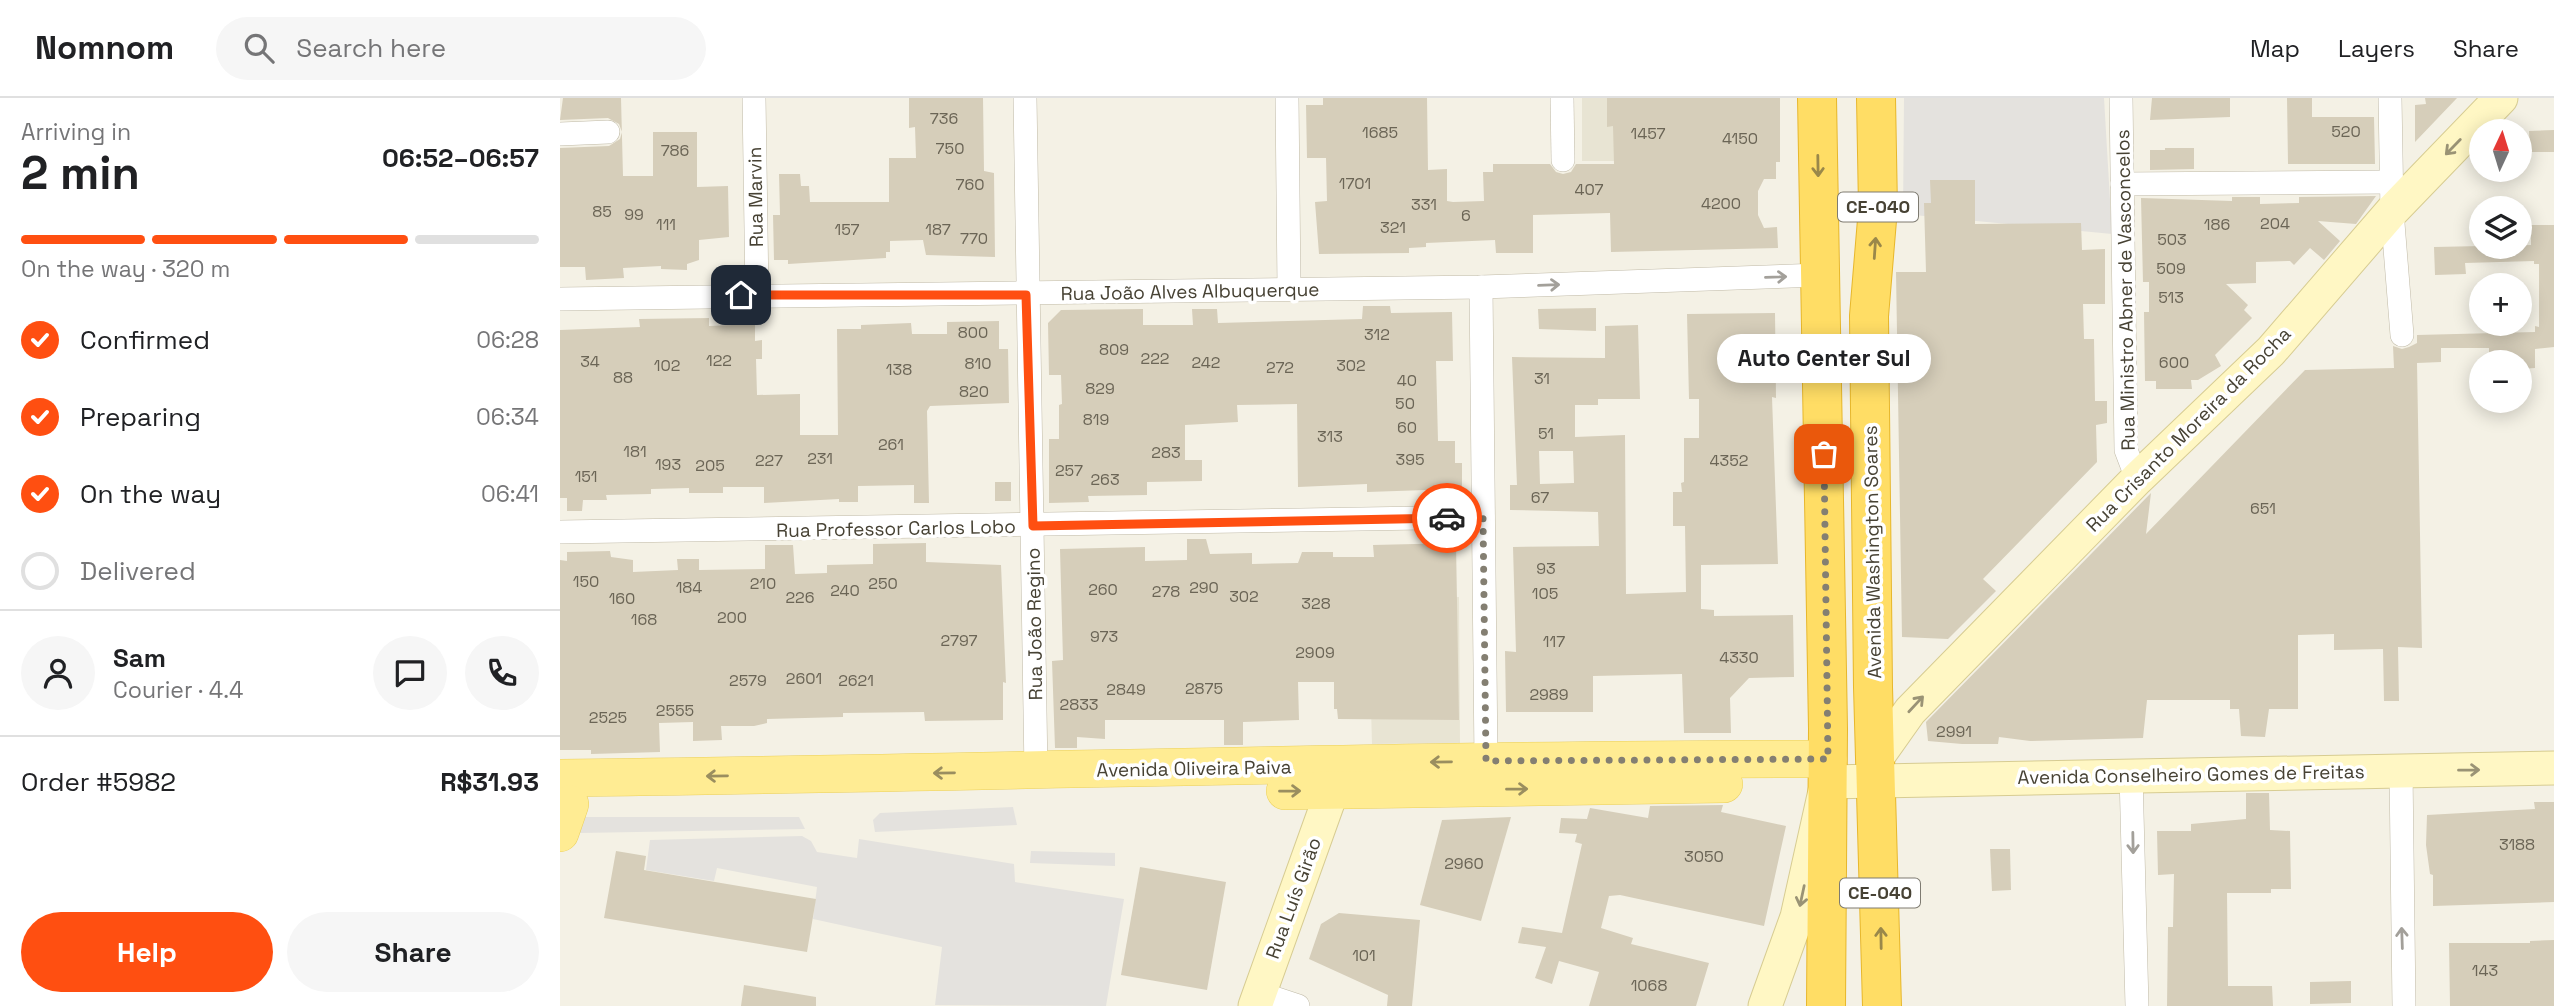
<!DOCTYPE html>
<meta charset="utf-8">
<style>
:root{--surface:#fff;--page:#f6f6f6;--text:#202124;--muted:#757577;--line:#e0e0e0;--accent:#ff4f11}
body{margin:0;font-family:"Space Grotesk",sans-serif;background:var(--page);color:var(--text);height:100vh;display:flex;flex-direction:column;font-size:26px;white-space:nowrap}
*{box-sizing:border-box;margin:0}
p{font-size:23px;color:var(--muted)}
.icon{flex:none;width:38px;height:38px;fill:none;stroke:currentColor;stroke-width:2;stroke-linecap:round;stroke-linejoin:round}
.map{position:relative;flex:1;overflow:hidden}
.drawer{display:flex;flex-direction:column;background:var(--surface);width:560px}
.drawer>*{flex:none}
.needle{width:46px;rotate:4deg}
.fabs{position:absolute;left:1909px;top:21px;display:grid;gap:14px}
.fabs a{display:grid;place-items:center;width:63px;height:63px;border-radius:50%;background:var(--surface);box-shadow:0 4px 18px #0003;font-size:35px}
.pin{position:absolute;display:grid;place-items:center;width:60px;height:60px;color:#fff;margin:-30px;border-radius:14px;box-shadow:0 4px 10px #0006}
.courier{position:absolute;display:grid;place-items:center;width:70px;height:70px;margin:-35px;border:5px solid #ff4f11;border-radius:50%;background:#fff;color:#222;box-shadow:0 2px 9px #0007}
.bubble{position:absolute;height:49px;border-radius:24px;background:var(--surface);box-shadow:0 4px 18px #0003;font-size:23px;font-weight:700;line-height:49px;text-align:center}
.headline em{font-style:normal;font-weight:700}
.headline div{display:flex;flex-direction:column-reverse}
.headline{display:flex;align-items:center;justify-content:space-between;height:119px;padding:0 21px}
h1{font-size:46px;font-weight:700;line-height:52px}
.bar{display:grid;grid-template-columns:repeat(4,1fr);gap:10px 7px;align-content:center;height:84px;padding:0 21px}
.bar i{height:9px;border-radius:5px;background:var(--line)}
.bar .current{background:var(--accent)}
.bar p{grid-column:span 4}
.line{display:flex;align-items:center;gap:18px;padding:0 21px;border-top:2px solid var(--line)}
.line div{flex:1}
.round{display:grid;place-items:center;flex:none;width:74px;height:74px;border-radius:37px;background:var(--page)}
ol{padding:0 21px;list-style:none}
li{display:flex;align-items:center;gap:21px;height:77px}
li p{margin-inline-start:auto}
li .icon{padding:7px;border-radius:50%;background:var(--accent);color:#fff;stroke-width:4}
li:last-child{color:var(--muted)}
li i{width:38px;height:38px;border:4px solid var(--line);border-radius:50%}
.button{display:flex;gap:14px;margin-top:auto;padding:14px 21px}
.button a{flex:1;height:80px;border-radius:42px;background:var(--accent);color:#fff;font-size:28px;font-weight:700;line-height:80px;text-align:center}
.button a+a{background:var(--page);color:var(--text)}
header{display:flex;align-items:center;gap:42px;box-sizing:border-box;height:98px;padding:0 35px;background:var(--surface);border-bottom:2px solid var(--line)}
header strong{font-size:33px}
nav{display:flex;gap:38px;margin-inline-start:auto;font-size:24px}
.search{width:490px;height:63px;background:var(--page);display:flex;align-items:center;gap:18px;box-sizing:border-box;padding:0 24px;border-radius:38px;color:var(--muted);font-size:26px}
main{display:flex;flex:1;min-height:0}
.map>svg:first-child{display:block}
.residential{fill:#e8e4d3}
.parking{fill:#e4e2de}
.building{fill:#d6ceba;fill-rule:evenodd}
.lines{fill:none;stroke-linecap:round;stroke-linejoin:round}
.street-casing{stroke:#c0baa7;stroke-width:24}
.secondary-casing{stroke:#d7cc92;stroke-width:35}
.primary-casing{stroke:#ebd05c;stroke-width:38}
.highway-casing{stroke:#e7b72c;stroke-width:40}
.street{stroke:#fff;stroke-width:23}
.secondary{stroke:#fff7c4;stroke-width:33}
.primary{stroke:#ffec93;stroke-width:37}
.highway{stroke:#ffdd65;stroke-width:38}
.oneway{stroke:#9a9375}
.oneway2{stroke:#9a884a}
.oneway3{stroke:#a3a09a}
.oneway4{stroke:#9a8e5f}
.done{stroke:#847f72;stroke-width:7;stroke-dasharray:0 12.6}
.route{stroke:#ff4f11;stroke-width:9}
.labels{text-anchor:middle;stroke-width:7;stroke-linejoin:round;paint-order:stroke}
.number-label{font-size:16px;fill:#6b6556}
.shield{fill:#fff;stroke:#7e7b71;stroke-width:2}
.shield-label{font-size:18px;font-weight:bold;fill:#474234}
.street-label{font-size:19px;fill:#474234;stroke:#fff}
</style>
<header>
<strong>Nomnom</strong>
<div class="search"><svg class="icon" aria-label="search" viewBox="0 0 24 24"><circle cx="10" cy="10" r="6"/><path d="M15 15l6 6"/></svg>Search here</div>
<nav><a>Map</a><a>Layers</a><a>Share</a></nav>
</header>
<main>
<section class="drawer">
<div class="headline"><div><h1>2 min</h1><p>Arriving in</p></div><em>06:52–06:57</em></div>
<div class="bar"><i class="current"></i><i class="current"></i><i class="current"></i><i></i><p>On the way · 320 m</p></div>
<ol>
<li><svg class="icon" aria-label="check" viewBox="0 0 24 24"><path d="M5 12l5 5 9-10"/></svg>Confirmed<p>06:28</p></li>
<li><svg class="icon" aria-label="check" viewBox="0 0 24 24"><path d="M5 12l5 5 9-10"/></svg>Preparing<p>06:34</p></li>
<li><svg class="icon" aria-label="check" viewBox="0 0 24 24"><path d="M5 12l5 5 9-10"/></svg>On the way<p>06:41</p></li>
<li><i></i>Delivered</li>
</ol>
<div class="line" style="height:126px"><a class="round"><svg class="icon" aria-label="person" viewBox="0 0 24 24"><circle cx="12" cy="8" r="4"/><path d="M4 21q1-7 8-7t8 7"/></svg></a><div><b>Sam</b><p>Courier · 4.4</p></div><a class="round"><svg class="icon" aria-label="chat" viewBox="0 0 24 24"><path d="M4 5h16v11H9l-5 4z"/></svg></a><a class="round"><svg class="icon" aria-label="phone" viewBox="0 0 24 24"><path d="M5 4h4l2 5-3 2q2 4 5 5l2-3 5 2v4C11 20 4 13 5 4z"/></svg></a></div>
<div class="line" style="height:91px"><div>Order #5982</div><b>R$31.93</b></div>
<div class="button"><a>Help</a><a>Share</a></div>
</section>
<div class="map">
<svg width="1994" height="908" viewBox="0 0 1994 908">
<rect width="100%" height="100%" fill="#f4f1e5"/>
<g class="residential">
<rect x="1022" y="0" width="110" height="63"/>
<polygon points="899,499 900,645 812,646 808,501"/>
</g>
<g class="parking">
<polygon points="1344,0 1544,0 1552,136 1343,116"/>
<polygon points="453,709 457,727 315,734 313,722 320,715"/>
<polygon points="16,719 239,719 245,731 20,735"/>
<polygon points="242,738 251,743 257,754 297,760 299,741 454,766 455,784 564,801 546,908 375,907 382,849 253,821 257,789 157,770 154,783 86,772 90,742"/>
<polygon points="471,753 555,755 555,768 470,765"/>
</g>
<g class="building">
<polygon points="3,0 61,0 63,78 93,78 93,34 137,34 137,89 168,88 169,139 139,142 139,162 127,166 127,172 101,171 101,168 63,170 64,180 26,182 25,169 0,169 0,50 49,48 60,41 62,34 59,26 48,20 0,22"/>
<polygon points="349,0 423,0 424,73 434,75 435,159 366,157 363,142 330,143 330,154 326,154 326,160 228,166 228,162 214,162 213,117 220,117 219,76 240,76 241,88 249,88 250,104 329,104 329,60 356,60 355,29 349,30"/>
<polygon points="763,0 867,0 868,72 887,71 887,103 893,104 924,103 923,74 933,74 933,66 990,66 996,74 1003,76 1011,74 1016,66 1054,66 1053,28 1047,29 1047,0 1220,0 1220,64 1216,64 1216,81 1204,81 1198,93 1198,117 1204,130 1217,129 1218,150 1051,154 1050,115 973,117 973,155 936,155 935,142 866,145 866,149 849,150 849,155 759,156 755,104 767,103 766,60 747,60 746,7 763,7"/>
<polygon points="1592,0 1670,0 1670,19 1590,22"/>
<polygon points="1727,0 1752,0 1752,19 1814,19 1815,66 1728,66"/>
<polygon points="1865,0 1897,0 1855,44 1855,7 1866,6"/>
<polygon points="1994,32 1994,54 1970,54 1969,33"/>
<polygon points="1605,50 1634,50 1634,71 1590,72 1590,52 1605,52"/>
<polygon points="1370,82 1415,82 1415,126 1521,125 1522,152 1545,151 1545,206 1523,206 1524,241 1534,241 1535,303 1547,303 1547,325 1536,327 1537,364 1423,481 1436,493 1388,541 1342,539 1336,174 1366,174 1364,105 1371,105"/>
<polygon points="1816,98 1796,126 1758,123 1780,143 1764,162 1750,150 1734,167 1730,163 1696,164 1696,185 1666,186 1688,207 1684,212 1692,220 1655,257 1661,268 1638,282 1631,282 1632,291 1596,291 1596,283 1585,283 1584,214 1589,214 1589,184 1583,184 1581,100 1672,103 1672,99 1700,99 1700,106 1739,105 1739,99"/>
<polygon points="1971,127 1994,127 1994,249 1975,251 1975,270 1960,271 1960,264 1929,264 1929,250 1881,250 1881,264 1857,265 1862,550 1838,549 1839,603 1824,603 1823,551 1774,552 1774,536 1738,537 1738,611 1709,611 1705,639 1681,638 1679,611 1670,611 1670,602 1587,602 1583,640 1470,643 1439,639 1438,646 1402,646 1368,643 1366,624 1591,395 1586,436 1745,272 1834,270 1833,248 1842,251 1849,249 1857,245 1857,237 1975,234 1975,228 1979,229 1979,166 1974,166 1974,163 1905,165 1906,176 1875,177 1874,149 1971,147"/>
<polygon points="803,208 830,208 831,215 892,214 893,263 876,263 878,343 895,343 895,365 902,365 902,388 896,388 896,391 807,394 807,386 738,389 737,306 677,307 678,324 625,327 625,362 642,362 642,383 587,384 587,397 528,398 529,404 489,405 489,341 499,341 499,307 502,306 501,277 489,277 488,225 501,212 583,211 583,227 633,227 632,211 657,211 658,225 802,221"/>
<polygon points="1036,210 1036,233 979,231 978,211"/>
<path d="M1215,215L1216,300L1212,299L1218,466L1141,467V511L1154,512V518L1233,517L1234,579L1189,580L1170,600L1171,635H1124L1122,576L1033,578V614H946L945,553L956,554L953,449L1039,448L1038,414L950,412V387H957L952,259L1045,260V228L1078,227L1080,301H1038V307H1015V339L1065,337L1066,496L1126,494L1125,428H1113V394H1122L1121,385L1124,384V340H1139V301H1129L1127,216ZM979,353H1013L1014,385L980,386Z"/>
<polygon points="149,220 149,228 195,226 195,243 202,242 202,261 196,261 197,297 240,296 240,337 278,337 277,231 301,231 301,227 351,225 352,236 387,236 387,224 439,223 439,251 448,251 449,305 370,308 367,313 369,405 354,405 354,387 298,388 298,404 279,404 279,401 204,405 204,389 163,389 163,395 129,395 129,390 91,391 91,396 46,397 47,402 23,402 22,413 7,413 7,400 0,400 0,232 80,229 79,221"/>
<rect x="435" y="384" width="16" height="19"/>
<polygon points="627,441 646,441 650,456 692,455 692,466 738,465 742,454 773,454 773,459 814,459 813,447 896,445 899,622 778,621 777,611 774,611 774,584 738,584 739,622 683,624 683,647 664,647 664,622 545,622 545,641 517,639 517,650 495,650 492,563 503,562 500,451 585,449 585,463 627,462"/>
<polygon points="366,445 366,464 441,467 446,585 443,584 443,622 365,623 364,614 283,615 283,619 207,621 207,625 194,628 161,628 162,642 133,643 133,624 99,625 100,654 31,656 31,652 0,652 0,462 7,463 7,454 50,453 51,459 73,462 73,474 118,472 117,461 139,461 139,472 205,471 205,447 233,447 235,476 267,475 267,467 313,466 313,446"/>
<polygon points="1686,695 1709,695 1710,732 1730,733 1731,791 1711,791 1711,795 1667,795 1668,888 1712,888 1713,908 1607,908 1608,829 1613,829 1614,776 1598,777 1597,733 1631,733 1631,726 1686,721"/>
<polygon points="1974,704 1994,704 1994,804 1873,808 1873,777 1870,776 1866,747 1867,717 1975,711"/>
<polygon points="1163,707 1161,714 1226,728 1204,828 1060,797 1049,798 1041,830 1073,840 1071,846 1149,865 1136,908 1029,908 1039,874 999,863 992,886 975,880 986,849 958,845 962,829 1002,835 1022,746 1015,744 1017,736 999,735 1001,720 1027,721 1030,710 1088,720 1090,708"/>
<polygon points="951,719 921,823 860,807 882,722"/>
<polygon points="1430,751 1450,751 1451,792 1432,793"/>
<polygon points="56,753 86,758 84,772 256,801 247,854 44,820"/>
<polygon points="580,769 666,784 647,892 561,877"/>
<polygon points="779,815 860,822 852,908 827,908 828,897 749,861 761,826"/>
<polygon points="1994,842 1994,908 1890,908 1889,845 1970,845 1970,843"/>
<polygon points="1791,883 1791,905 1750,906 1750,884"/>
<polygon points="184,887 256,899 256,908 181,908"/>
</g>
<g class="lines">
<defs>
<g id="street">
<polyline points="194,0 197,197"/>
<polyline points="465,0 476,674"/>
<polyline points="727,0 729,190"/>
<polyline points="1002,0 1003,62"/>
<polyline points="1561,0 1566,352 1577,381"/>
<polyline points="1830,0 1832,113 1842,237"/>
<polyline points="0,36 48,34"/>
<polyline points="1562,86 1831,84"/>
<polyline points="921,189 926,663"/>
<polyline points="0,201 921,189 1260,177"/>
<polyline points="0,434 923,419"/>
<polyline points="1841,673 1844,908"/>
<polyline points="1571,676 1577,908"/>
<polyline points="699,895 738,908"/>
</g>
<g id="secondary">
<polyline points="1316,661 1350,613 1577,381 1711,253 1832,113 1941,0"/>
<polyline points="695,908 772,693"/>
<polyline points="1205,908 1237,819 1267,684 1994,670"/>
</g>
<g id="primary">
<path d="M0,680C423,675 845,661 1268,661"/>
<polyline points="725,693 1164,686"/>
<polyline points="0,735 10,706"/>
</g>
<g id="highway">
<polyline points="1257,0 1268,631 1266,908"/>
<polyline points="1316,0 1318,110 1309,218 1313,589 1322,908"/>
</g>
</defs>
<use href="#street" class="street-casing"/>
<use href="#secondary" class="secondary-casing"/>
<use href="#primary" class="primary-casing"/>
<use href="#highway" class="highway-casing"/>
<use href="#street" class="street"/>
<use href="#secondary" class="secondary"/>
<use href="#primary" class="primary"/>
<use href="#highway" class="highway"/>
</g>
<defs><path id="oneway-shaft" d="M-6 0H5M1.5-3L5.5 0L1.5 3" fill="none" stroke-width="1.6" stroke-linecap="round" stroke-linejoin="round" transform="scale(1.75)"/></defs>
<g class="oneway">
<use href="#oneway-shaft" transform="translate(1893 49) rotate(134)"/>
<use href="#oneway-shaft" transform="translate(1356 606) rotate(-47)"/>
<use href="#oneway-shaft" transform="translate(1909 672) rotate(-1)"/>
<use href="#oneway-shaft" transform="translate(1242 798) rotate(102)"/>
</g>
<g class="oneway2">
<use href="#oneway-shaft" transform="translate(1258 68) rotate(89)"/>
<use href="#oneway-shaft" transform="translate(1315 150) rotate(-86)"/>
<use href="#oneway-shaft" transform="translate(1321 840) rotate(-91)"/>
</g>
<g class="oneway3">
<use href="#oneway-shaft" transform="translate(1216 179) rotate(-2)"/>
<use href="#oneway-shaft" transform="translate(989 187) rotate(-2)"/>
<use href="#oneway-shaft" transform="translate(1573 745) rotate(89)"/>
<use href="#oneway-shaft" transform="translate(1842 840) rotate(-92)"/>
</g>
<g class="oneway4">
<use href="#oneway-shaft" transform="translate(881 664) rotate(179)"/>
<use href="#oneway-shaft" transform="translate(384 675) rotate(179)"/>
<use href="#oneway-shaft" transform="translate(157 678) rotate(179)"/>
<use href="#oneway-shaft" transform="translate(957 691) rotate(-1)"/>
<use href="#oneway-shaft" transform="translate(730 693) rotate(-1)"/>
</g>
<g class="lines">
<polyline class="done" points="887,420 923,419 926,663 1268,661 1264,356"/>
<polyline class="route" points="181,197 466,197 473,428 887,420"/>
</g>
<g class="labels">
<g class="number-label">
<text x="384" y="26">736</text>
<text x="1786" y="39">520</text>
<text x="820" y="40">1685</text>
<text x="1088" y="41">1457</text>
<text x="1180" y="46">4150</text>
<text x="390" y="56">750</text>
<text x="115" y="58">786</text>
<text x="795" y="91">1701</text>
<text x="410" y="92">760</text>
<text x="1029" y="97">407</text>
<text x="1161" y="111">4200</text>
<text x="864" y="112">331</text>
<text x="42" y="119">85</text>
<text x="74" y="122">99</text>
<text x="906" y="123">6</text>
<text x="1715" y="131">204</text>
<text x="106" y="132">111</text>
<text x="1657" y="132">186</text>
<text x="833" y="135">321</text>
<text x="287" y="137">157</text>
<text x="378" y="137">187</text>
<text x="414" y="146">770</text>
<text x="1612" y="147">503</text>
<text x="1611" y="176">509</text>
<text x="1611" y="205">513</text>
<text x="413" y="240">800</text>
<text x="817" y="242">312</text>
<text x="554" y="257">809</text>
<text x="595" y="266">222</text>
<text x="159" y="268">122</text>
<text x="30" y="269">34</text>
<text x="646" y="270">242</text>
<text x="1614" y="270">600</text>
<text x="418" y="271">810</text>
<text x="107" y="273">102</text>
<text x="791" y="273">302</text>
<text x="720" y="275">272</text>
<text x="339" y="277">138</text>
<text x="63" y="285">88</text>
<text x="982" y="286">31</text>
<text x="847" y="288">40</text>
<text x="540" y="296">829</text>
<text x="414" y="299">820</text>
<text x="845" y="311">50</text>
<text x="536" y="327">819</text>
<text x="847" y="335">60</text>
<text x="986" y="341">51</text>
<text x="770" y="344">313</text>
<text x="331" y="352">261</text>
<text x="75" y="359">181</text>
<text x="606" y="360">283</text>
<text x="260" y="366">231</text>
<text x="850" y="367">395</text>
<text x="209" y="368">227</text>
<text x="1169" y="368">4352</text>
<text x="108" y="372">193</text>
<text x="150" y="373">205</text>
<text x="509" y="378">257</text>
<text x="26" y="384">151</text>
<text x="545" y="387">263</text>
<text x="980" y="405">67</text>
<text x="1703" y="416">651</text>
<text x="986" y="476">93</text>
<text x="26" y="489">150</text>
<text x="203" y="491">210</text>
<text x="323" y="491">250</text>
<text x="129" y="495">184</text>
<text x="644" y="495">290</text>
<text x="543" y="497">260</text>
<text x="285" y="498">240</text>
<text x="606" y="499">278</text>
<text x="985" y="501">105</text>
<text x="684" y="504">302</text>
<text x="240" y="505">226</text>
<text x="62" y="506">160</text>
<text x="756" y="511">328</text>
<text x="172" y="525">200</text>
<text x="84" y="527">168</text>
<text x="544" y="544">973</text>
<text x="399" y="548">2797</text>
<text x="994" y="549">117</text>
<text x="755" y="560">2909</text>
<text x="1179" y="565">4330</text>
<text x="244" y="586">2601</text>
<text x="188" y="588">2579</text>
<text x="296" y="588">2621</text>
<text x="644" y="596">2875</text>
<text x="566" y="597">2849</text>
<text x="989" y="602">2989</text>
<text x="519" y="612">2833</text>
<text x="115" y="618">2555</text>
<text x="48" y="625">2525</text>
<text x="1394" y="639">2991</text>
<text x="1957" y="752">3188</text>
<text x="1144" y="764">3050</text>
<text x="904" y="771">2960</text>
<text x="804" y="863">101</text>
<text x="1925" y="878">143</text>
<text x="1089" y="893">1068</text>
</g>
<g class="shield">
<rect x="1278" y="94.5" width="80" height="29" rx="5"/>
<rect x="1280" y="780.5" width="80" height="29" rx="5"/>
</g>
<g class="shield-label">
<text x="1318" y="115">CE-040</text>
<text x="1320" y="801">CE-040</text>
</g>
<g class="street-label">
<text transform="translate(195 99) rotate(-91)" y="7">Rua Marvin</text>
<text transform="translate(1565 192) rotate(-91)" y="7">Rua Ministro Abner de Vasconcelos</text>
<text transform="translate(630 193) rotate(-1)" y="7">Rua João Alves Albuquerque</text>
<text transform="translate(1628 331) rotate(-45)" y="7">Rua Crisanto Moreira da Rocha</text>
<text transform="translate(336 430) rotate(-1)" y="7">Rua Professor Carlos Lobo</text>
<text transform="translate(1312 454) rotate(-91)" y="7">Avenida Washington Soares</text>
<text transform="translate(474 526) rotate(-91)" y="7">Rua João Regino</text>
<text transform="translate(634 670) rotate(-1)" y="7">Avenida Oliveira Paiva</text>
<text transform="translate(1631 676) rotate(-1)" y="7">Avenida Conselheiro Gomes de Freitas</text>
<text transform="translate(733 800) rotate(-70)" y="7">Rua Luís Girão</text>
</g>
</g>
</svg>
<div class="fabs">
<a><svg class="needle" viewBox="-14 -14 28 28"><path d="M0-13l5 13h-10z" fill="#e53935"/><path d="M0 13l5-13h-10z" fill="#757577"/></svg></a>
<a><svg class="icon" aria-label="layers" viewBox="0 0 24 24"><path d="M12 4l9 5-9 5-9-5zM3 14l9 5 9-5"/></svg></a>
<a>+</a>
<a>−</a>
</div>
<div class="pin" style="left:1264px;top:356px;background:#ea580c"><svg class="icon" aria-label="bag" viewBox="0 0 24 24"><path d="M5 8h14l-1 12H6zM9 8a3 3 0 0 1 6 0"/></svg></div>
<div class="pin" style="left:181px;top:197px;background:#1f2937"><svg class="icon" aria-label="home" viewBox="0 0 24 24"><path d="M3 11l9-7 9 7M6 9v11h12V9"/></svg></div>
<div class="courier" style="left:887px;top:420px"><svg class="icon" aria-label="car" viewBox="0 0 24 24"><path d="M5 17H2v-5l4-1 3-4h7l3 4 3 1v5h-3M9 17h6M6 11h13"/><circle cx="7" cy="17" r="2"/><circle cx="17" cy="17" r="2"/></svg></div>
<div class="bubble" style="left:1157px;top:236px;width:214px">Auto Center Sul</div>
</div>
</main>
